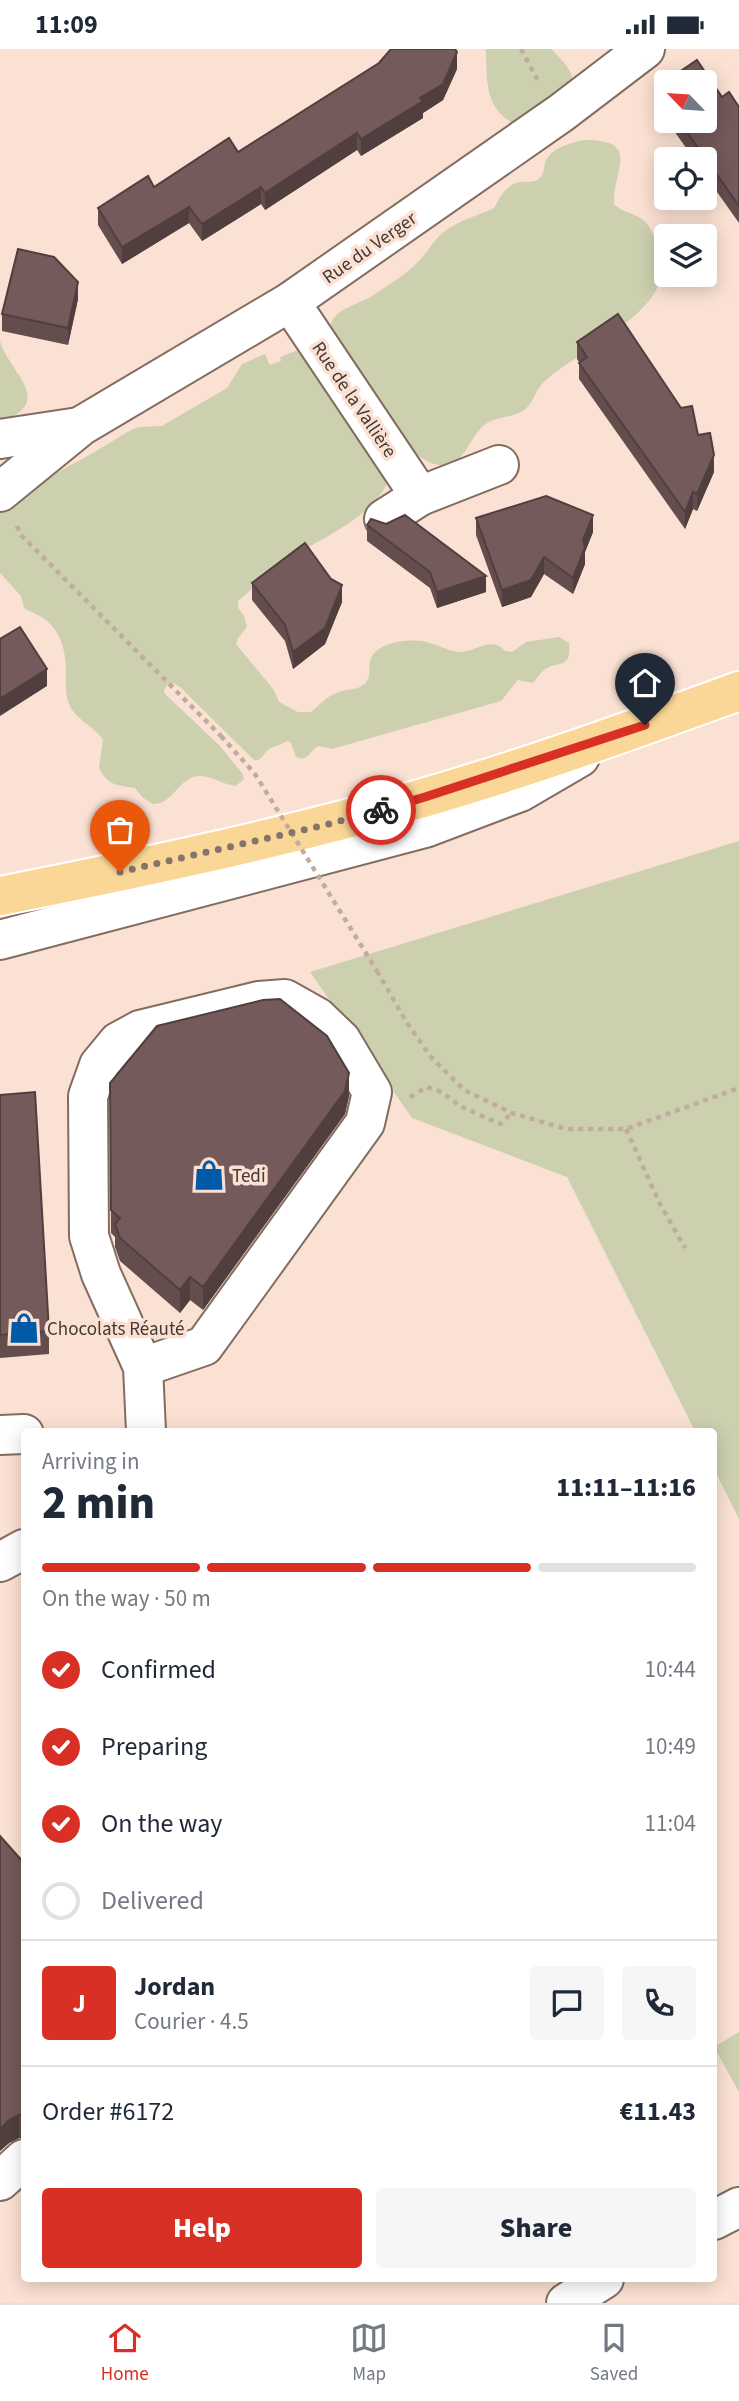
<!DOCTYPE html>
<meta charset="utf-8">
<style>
:root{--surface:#fff;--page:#f6f6f7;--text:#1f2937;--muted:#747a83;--line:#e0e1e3;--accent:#d93025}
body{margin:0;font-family:"Source Sans 3",sans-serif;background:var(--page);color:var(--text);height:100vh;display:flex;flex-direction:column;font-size:26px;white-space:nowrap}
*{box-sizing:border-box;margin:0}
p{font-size:23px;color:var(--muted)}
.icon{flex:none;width:38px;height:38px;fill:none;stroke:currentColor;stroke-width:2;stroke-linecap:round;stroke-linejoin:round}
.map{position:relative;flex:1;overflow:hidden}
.drawer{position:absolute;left:21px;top:1379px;width:696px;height:854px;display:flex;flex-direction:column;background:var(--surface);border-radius:7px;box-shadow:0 4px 18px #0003}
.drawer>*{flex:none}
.needle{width:46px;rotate:295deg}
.fabs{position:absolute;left:654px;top:21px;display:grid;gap:14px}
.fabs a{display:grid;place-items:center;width:63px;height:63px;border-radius:7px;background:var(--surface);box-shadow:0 4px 18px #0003;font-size:35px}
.pin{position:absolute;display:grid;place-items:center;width:60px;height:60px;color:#fff;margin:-72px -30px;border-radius:50% 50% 50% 0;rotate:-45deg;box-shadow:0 0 7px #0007}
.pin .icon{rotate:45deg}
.courier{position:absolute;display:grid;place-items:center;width:70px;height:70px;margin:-35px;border:5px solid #d93025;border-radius:50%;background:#fff;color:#222;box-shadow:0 2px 9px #0007}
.head em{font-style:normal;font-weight:800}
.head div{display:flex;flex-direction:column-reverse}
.head{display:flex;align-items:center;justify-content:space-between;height:119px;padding:0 21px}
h1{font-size:46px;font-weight:800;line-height:52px}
.bar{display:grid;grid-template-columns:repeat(4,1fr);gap:10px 7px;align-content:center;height:84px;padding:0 21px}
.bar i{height:9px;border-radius:5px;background:var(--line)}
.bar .active{background:var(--accent)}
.bar p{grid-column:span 4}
.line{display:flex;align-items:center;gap:18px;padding:0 21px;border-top:2px solid var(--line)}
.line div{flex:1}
.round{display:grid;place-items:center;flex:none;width:74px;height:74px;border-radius:7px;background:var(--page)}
ol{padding:0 21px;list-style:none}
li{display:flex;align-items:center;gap:21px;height:77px}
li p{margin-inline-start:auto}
li .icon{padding:7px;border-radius:50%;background:var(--accent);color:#fff;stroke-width:4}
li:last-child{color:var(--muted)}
li i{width:38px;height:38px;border:4px solid var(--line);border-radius:50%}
.button{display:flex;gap:14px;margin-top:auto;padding:14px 21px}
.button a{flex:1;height:80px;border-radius:7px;background:var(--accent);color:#fff;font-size:28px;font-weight:800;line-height:80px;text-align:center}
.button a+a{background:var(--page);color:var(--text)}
.status{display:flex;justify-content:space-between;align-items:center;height:49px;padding:0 35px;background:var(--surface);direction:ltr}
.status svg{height:19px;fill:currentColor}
.tab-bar{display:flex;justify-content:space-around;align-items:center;height:98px;border-top:2px solid var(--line);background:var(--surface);font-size:19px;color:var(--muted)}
.tab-bar a{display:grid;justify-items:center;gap:4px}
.tab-bar .active{color:var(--accent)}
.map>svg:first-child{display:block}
.green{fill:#cdd0af}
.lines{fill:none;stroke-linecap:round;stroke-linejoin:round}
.minor-casing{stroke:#836c60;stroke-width:42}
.major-casing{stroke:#fff;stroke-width:42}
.path{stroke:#c0aba0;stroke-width:4.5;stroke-dasharray:5 5;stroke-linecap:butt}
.minor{stroke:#fff;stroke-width:38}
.major{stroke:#fad797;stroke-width:38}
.path-bridge{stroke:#c0aba0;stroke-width:4.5;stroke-dasharray:5 5;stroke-linecap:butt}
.wall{fill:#644d4d}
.shaded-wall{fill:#513f3f}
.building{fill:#745a5a;stroke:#513f3f;stroke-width:2}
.done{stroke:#84746c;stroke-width:7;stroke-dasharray:0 12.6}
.route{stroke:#d93025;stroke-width:9}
.labels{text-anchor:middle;stroke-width:7;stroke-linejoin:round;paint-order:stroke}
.street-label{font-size:19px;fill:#443a35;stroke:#fbe1d3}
.poi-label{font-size:19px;fill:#443a35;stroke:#fbe1d3;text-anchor:start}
</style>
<div class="status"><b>11:09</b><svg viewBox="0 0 49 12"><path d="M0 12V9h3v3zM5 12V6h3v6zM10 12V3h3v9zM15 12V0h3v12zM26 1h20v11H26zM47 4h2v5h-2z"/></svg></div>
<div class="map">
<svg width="739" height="2254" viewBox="0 0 739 2254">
<rect width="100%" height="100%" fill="#fbe1d3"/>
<g class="green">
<path d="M486,0H551C565,14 574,22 575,43L518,77C484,61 487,33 486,0Z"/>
<path d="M584,91C642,91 613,119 614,155C622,163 633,164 642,170C656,180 661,208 661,224C660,267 569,307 542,335C534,343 534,354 524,361C511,370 492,367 481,379C470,390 466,409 450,415C434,420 419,408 408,398L332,283C325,262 358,256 372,247C388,236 407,225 420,211C429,201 435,189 445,182C461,170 478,167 494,159C501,147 506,135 521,133C526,132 532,134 537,131C545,127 543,118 546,111C554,98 570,94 584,91Z"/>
<path d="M0,292C10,325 57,353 0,373Z"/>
<path d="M303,299L389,430C376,466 320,491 288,509C270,520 254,539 238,552V559L244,567L247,578L238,589L236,595L274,641L279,653L298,663H311C320,655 329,645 342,642C349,640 357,641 363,636C374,629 366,617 372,607C381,593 407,590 422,592C435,594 447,602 459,603C476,604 490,586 505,602L512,603L526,593L559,588L569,594C571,621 560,611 545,620C540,624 537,629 533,634L518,631L501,652L332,700L318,697C310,702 308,713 296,708L291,694L288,692L269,700L259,711H254L180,638L173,634L168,635L164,641L165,645L219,696L242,724L244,730L236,737C223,736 212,726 198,727C177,730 174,755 153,755L143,749L135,739C118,736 109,738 99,719L103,690C93,677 75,670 69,655C65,645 66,633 66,623C66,603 61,581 43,569C37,565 30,563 24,559L21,547L0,524V454L86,408L131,381L139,378L162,377L227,339L242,315L265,305L270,316L281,312L280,308Z"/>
<polygon points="739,792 739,1470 714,1420 714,1382 695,1382 567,1128 412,1069 310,923"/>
<polygon points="739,1983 739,2043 714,1998"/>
</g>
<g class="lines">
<defs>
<g id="minor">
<polyline points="290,253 420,447"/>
<polyline points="0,390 79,378"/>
<polyline points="0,443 81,377 290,253 561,64 645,0"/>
<polyline points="384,470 420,447 499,416"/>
<polyline points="0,891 425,779 520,743 580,708"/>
<polyline points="143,1318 101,1225 89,1187 88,1047 99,1016 118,993 140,981 259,952 285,950 317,968 341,991 372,1043 365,1074 204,1297 143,1318 146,1382"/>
<polyline points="0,1386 24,1385"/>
<polyline points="0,1513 24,1500"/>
<polyline points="0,2132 24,2110"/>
<polyline points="714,2171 739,2158"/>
<polyline points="566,2254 604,2230"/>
</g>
<path id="major" d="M0,847C142,819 284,789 423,749C530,718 635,680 739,642"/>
</defs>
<use href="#minor" class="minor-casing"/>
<use href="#major" class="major-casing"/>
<g class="path">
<polyline points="521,0 538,32"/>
<polyline points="17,477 20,485 221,687"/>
<polyline points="377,922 407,974 431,1008 464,1041 512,1064 566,1080 626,1080 739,1039"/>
<polyline points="410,1048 427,1038 442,1043 460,1057 500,1075 512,1064"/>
<polyline points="626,1080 660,1155 685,1199"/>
</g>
<use href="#minor" class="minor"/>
<use href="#major" class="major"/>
<polyline class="path-bridge" points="221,687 255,725 377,922"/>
</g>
<g class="wall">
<polygon points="697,11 722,48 729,43 739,58 739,174 705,126 705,110 694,110 667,72 705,72 705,33 667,33 667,71 656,56 656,39"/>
<polygon points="457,20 443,51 423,64 423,69 361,107 357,101 265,161 261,155 202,192 189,174 122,215 98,176 98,159 154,138 238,103"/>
<polygon points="78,250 68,296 2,282 2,265"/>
<polygon points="577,293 698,386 714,423 697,462 693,460 685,480 579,330 579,313 577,310"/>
<polygon points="476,469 593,483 585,503 585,515 573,545 544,525 531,548 502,558 476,486"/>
<polygon points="367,476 486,543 437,559 430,539 367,492"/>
<polygon points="252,534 342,553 325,595 293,620 285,592 252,551"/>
<polygon points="110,1034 349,1047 345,1065 203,1261 190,1251 180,1264 120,1212 115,1198 115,1188 111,1184"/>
<polygon points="0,1046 49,1282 49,1305 0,1309"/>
<polygon points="0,1787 24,1814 24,2089 19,2089 9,2094 0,2102"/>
</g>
<g class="shaded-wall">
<polygon points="457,3 457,20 443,51 423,64 423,69 361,107 361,90 420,49"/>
<polygon points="357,84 357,101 265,161 265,144"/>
<polygon points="261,138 261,155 202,192 202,175"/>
<polygon points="189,158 189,174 122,215 122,198"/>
<polygon points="78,233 78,250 68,296 68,279"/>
<polygon points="714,406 714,423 697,462 697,445"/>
<polygon points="693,443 693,460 685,480 685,463"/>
<polygon points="593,466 593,483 585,503 585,515 573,545 573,529 583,491"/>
<polygon points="544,508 544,525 531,548 502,558 502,541"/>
<polygon points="486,527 486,543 437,559 437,543"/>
<polygon points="342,536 342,553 325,595 293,620 293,603"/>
<polygon points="47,620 47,637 0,667 0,650"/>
<polygon points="349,1024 349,1047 345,1065 203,1261 203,1238"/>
<polygon points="190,1228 190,1251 180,1264 180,1241"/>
<polygon points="19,2066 19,2089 9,2094 0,2102 0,2080 9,2071"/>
</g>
<g class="building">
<polygon points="391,0 455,0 457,3 443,35 420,49 423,52 361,90 357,84 265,144 261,138 202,175 189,158 122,198 98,159 148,127 154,138 229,89 238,103 379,14"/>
<polygon points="697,11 722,48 729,43 739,58 739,157 679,72 705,72 705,33 667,33 667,54 656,39"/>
<polygon points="18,200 54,208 78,233 68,279 2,265"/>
<polygon points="618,265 681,359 692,357 698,386 710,384 714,406 697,445 693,443 685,463 579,314 587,308 577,293"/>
<polygon points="546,447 593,466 583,491 585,498 573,529 544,508 531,531 502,541 476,469"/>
<polygon points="405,466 486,527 437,543 430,523 367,476 371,470 386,475"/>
<polygon points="305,494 331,530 342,536 325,579 293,603 285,576 252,534"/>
<polygon points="20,578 47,620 0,650 0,590"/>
<polygon points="280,950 327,987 349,1024 345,1042 203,1238 190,1228 180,1241 120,1189 115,1175 120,1169 111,1161 110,1034 157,977 263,951"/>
<polygon points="35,1043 49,1282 0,1286 0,1046"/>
<polygon points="0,1787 24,1814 24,2066 19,2066 9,2071 0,2080"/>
</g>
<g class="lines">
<polyline class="done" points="120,823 325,776 381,761"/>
<polyline class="route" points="381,761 425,748 645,676"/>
</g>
<defs>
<symbol id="shop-bare" viewBox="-9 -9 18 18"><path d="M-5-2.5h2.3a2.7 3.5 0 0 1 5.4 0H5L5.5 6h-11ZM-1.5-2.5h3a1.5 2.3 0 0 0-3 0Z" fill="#005aa7" stroke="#fbe1d3" stroke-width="2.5" paint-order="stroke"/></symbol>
</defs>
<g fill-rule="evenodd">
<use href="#shop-bare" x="187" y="1104" width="44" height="44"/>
<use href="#shop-bare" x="2" y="1257" width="44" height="44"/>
</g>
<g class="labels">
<g class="street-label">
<text transform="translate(369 198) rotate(-35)" y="7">Rue du Verger</text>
<text transform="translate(355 350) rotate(56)" y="7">Rue de la Vallière</text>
</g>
<g class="poi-label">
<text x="232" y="1133">Tedi</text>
<text x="47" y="1286">Chocolats Réauté</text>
</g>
</g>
</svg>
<div class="fabs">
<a><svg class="needle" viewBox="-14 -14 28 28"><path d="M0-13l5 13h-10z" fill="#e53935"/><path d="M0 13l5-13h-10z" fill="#747a83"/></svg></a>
<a><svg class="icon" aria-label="locate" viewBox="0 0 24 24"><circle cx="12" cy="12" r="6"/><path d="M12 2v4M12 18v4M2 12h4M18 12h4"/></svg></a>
<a><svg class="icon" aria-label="layers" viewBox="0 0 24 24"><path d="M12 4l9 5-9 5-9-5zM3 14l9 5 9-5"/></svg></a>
</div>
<div class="pin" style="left:120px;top:823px;background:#ea580c"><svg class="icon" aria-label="bag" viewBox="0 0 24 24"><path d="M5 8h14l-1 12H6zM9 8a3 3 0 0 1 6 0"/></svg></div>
<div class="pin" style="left:645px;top:676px;background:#1f2937"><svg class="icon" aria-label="home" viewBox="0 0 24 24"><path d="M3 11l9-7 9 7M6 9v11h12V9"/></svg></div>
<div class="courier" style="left:381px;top:761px"><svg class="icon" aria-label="bike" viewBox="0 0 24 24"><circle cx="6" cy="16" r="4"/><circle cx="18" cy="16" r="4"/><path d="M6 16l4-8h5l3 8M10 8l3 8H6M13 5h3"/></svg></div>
<section class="drawer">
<div class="head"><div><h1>2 min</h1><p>Arriving in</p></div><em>11:11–11:16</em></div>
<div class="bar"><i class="active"></i><i class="active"></i><i class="active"></i><i></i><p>On the way · 50 m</p></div>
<ol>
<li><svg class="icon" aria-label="check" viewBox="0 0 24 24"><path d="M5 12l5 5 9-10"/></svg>Confirmed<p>10:44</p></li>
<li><svg class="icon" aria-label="check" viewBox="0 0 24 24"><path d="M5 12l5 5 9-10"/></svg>Preparing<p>10:49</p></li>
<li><svg class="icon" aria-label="check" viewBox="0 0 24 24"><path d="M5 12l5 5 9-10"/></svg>On the way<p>11:04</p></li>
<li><i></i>Delivered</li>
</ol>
<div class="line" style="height:126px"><b class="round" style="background:var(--accent);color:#fff">J</b><div><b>Jordan</b><p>Courier · 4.5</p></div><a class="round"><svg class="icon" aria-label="chat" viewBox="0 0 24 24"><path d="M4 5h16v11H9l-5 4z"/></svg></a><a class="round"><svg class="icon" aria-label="phone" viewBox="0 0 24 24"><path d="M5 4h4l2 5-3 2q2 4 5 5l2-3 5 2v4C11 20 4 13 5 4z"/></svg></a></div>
<div class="line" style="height:91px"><div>Order #6172</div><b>€11.43</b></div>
<div class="button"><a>Help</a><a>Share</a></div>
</section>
</div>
<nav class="tab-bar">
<a class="active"><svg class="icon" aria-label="home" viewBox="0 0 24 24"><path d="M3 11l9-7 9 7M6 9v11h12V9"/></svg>Home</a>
<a><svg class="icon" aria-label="map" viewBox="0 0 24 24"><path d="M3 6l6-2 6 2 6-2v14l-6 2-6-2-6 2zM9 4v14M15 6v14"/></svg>Map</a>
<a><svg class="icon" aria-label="saved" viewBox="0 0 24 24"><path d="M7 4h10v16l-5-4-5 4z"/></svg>Saved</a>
</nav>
